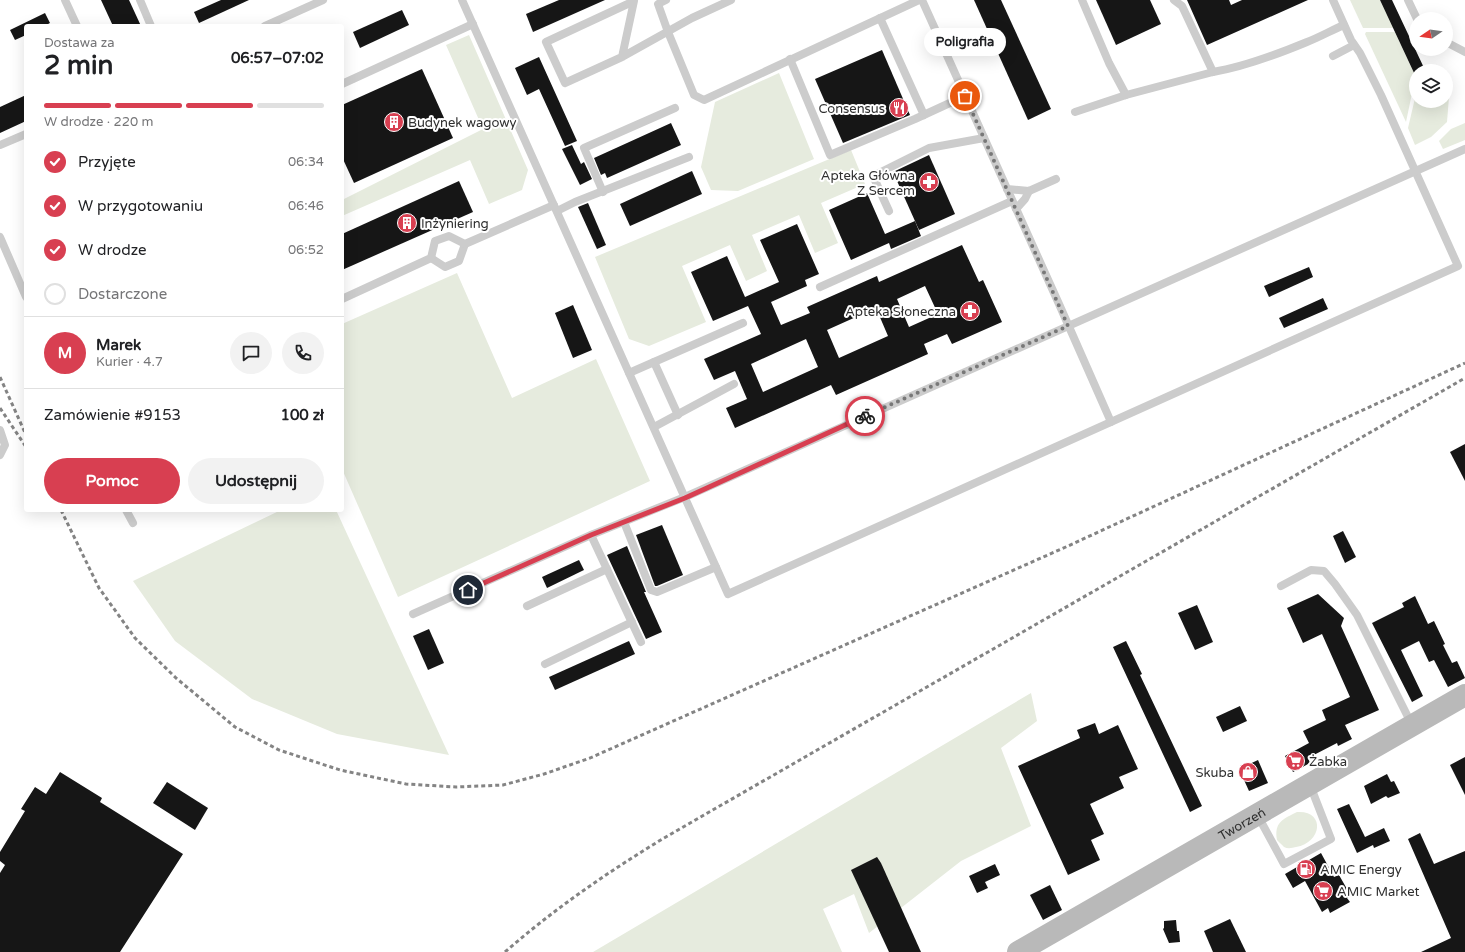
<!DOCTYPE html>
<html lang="pl">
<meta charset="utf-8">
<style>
:root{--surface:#fff;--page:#f2f2f2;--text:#202124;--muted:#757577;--line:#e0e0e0;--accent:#d83f51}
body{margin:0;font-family:"Varela Round",sans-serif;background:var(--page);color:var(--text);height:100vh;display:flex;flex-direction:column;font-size:15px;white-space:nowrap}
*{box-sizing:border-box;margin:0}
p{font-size:13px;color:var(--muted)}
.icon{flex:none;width:22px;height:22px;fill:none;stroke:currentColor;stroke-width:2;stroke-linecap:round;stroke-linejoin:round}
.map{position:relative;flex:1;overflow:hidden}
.details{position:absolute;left:24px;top:24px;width:320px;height:488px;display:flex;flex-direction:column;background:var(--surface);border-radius:4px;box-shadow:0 4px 16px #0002}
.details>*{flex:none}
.needle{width:26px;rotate:257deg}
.tools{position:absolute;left:1409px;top:12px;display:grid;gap:8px}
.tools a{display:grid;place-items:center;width:44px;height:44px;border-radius:50%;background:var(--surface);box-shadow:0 4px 16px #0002;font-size:20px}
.pin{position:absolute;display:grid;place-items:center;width:34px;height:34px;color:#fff;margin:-17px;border:2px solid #fff;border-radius:50%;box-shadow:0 1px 4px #0007}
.courier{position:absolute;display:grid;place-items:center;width:40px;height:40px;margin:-20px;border:3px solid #d83f51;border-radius:50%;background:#fff;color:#222;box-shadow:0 1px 5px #0007}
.bubble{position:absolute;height:28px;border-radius:14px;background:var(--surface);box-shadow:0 4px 16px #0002;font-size:13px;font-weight:700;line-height:28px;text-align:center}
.head em{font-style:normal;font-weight:700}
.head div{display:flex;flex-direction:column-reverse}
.head{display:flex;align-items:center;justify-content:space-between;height:68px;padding:0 20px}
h1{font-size:26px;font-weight:700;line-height:30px}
.bar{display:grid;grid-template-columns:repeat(4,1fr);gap:6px 4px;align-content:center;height:48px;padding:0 20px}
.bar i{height:5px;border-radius:3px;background:var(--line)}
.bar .on{background:var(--accent)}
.bar p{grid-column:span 4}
.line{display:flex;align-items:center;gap:10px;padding:0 20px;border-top:1px solid var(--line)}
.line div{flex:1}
.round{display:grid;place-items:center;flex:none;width:42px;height:42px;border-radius:21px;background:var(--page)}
ol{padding:0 20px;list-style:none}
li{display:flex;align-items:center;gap:12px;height:44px}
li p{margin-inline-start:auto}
li .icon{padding:4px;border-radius:50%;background:var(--accent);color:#fff;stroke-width:4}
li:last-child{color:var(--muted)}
li i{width:22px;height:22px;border:2px solid var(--line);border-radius:50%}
.action{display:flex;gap:8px;margin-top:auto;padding:8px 20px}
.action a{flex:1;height:46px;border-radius:24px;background:var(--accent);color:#fff;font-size:16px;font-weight:700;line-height:46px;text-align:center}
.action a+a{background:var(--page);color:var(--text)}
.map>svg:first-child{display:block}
.green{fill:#e6ebde}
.building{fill:#161616;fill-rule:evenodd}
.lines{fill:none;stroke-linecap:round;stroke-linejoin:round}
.lane{stroke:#ccc;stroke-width:8}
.secondary{stroke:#b9b9b9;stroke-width:22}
.rail{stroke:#848484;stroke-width:3;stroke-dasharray:4 3;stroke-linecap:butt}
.done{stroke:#787878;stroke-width:4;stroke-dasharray:0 7.2}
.route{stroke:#d83f51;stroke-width:5}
.labels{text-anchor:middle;stroke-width:4;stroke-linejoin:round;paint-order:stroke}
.poi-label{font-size:13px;fill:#2f2f2f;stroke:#fff;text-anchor:start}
.street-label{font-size:13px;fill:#2f2f2f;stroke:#fff}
</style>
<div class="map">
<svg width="1465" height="952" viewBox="0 0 1465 952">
<rect width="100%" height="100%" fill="#fff"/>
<g class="green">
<polygon points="1350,0 1380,0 1394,28 1363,28"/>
<polygon points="1366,32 1395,32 1415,75 1416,74 1406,122 1365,34"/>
<polygon points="469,35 528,170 522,190 489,204 470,160 342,216 342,200 483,129 446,45"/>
<polygon points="779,73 814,159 738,191 711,190 701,167 715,102"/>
<polygon points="1446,86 1449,97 1447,122 1431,137 1415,145 1408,128 1416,94 1416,101 1446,101"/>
<polygon points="1465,123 1465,140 1443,149 1439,141 1451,129"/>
<polygon points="851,150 865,184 821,203 838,243 815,253 799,215 752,235 767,271 746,281 730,245 682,266 706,322 649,346 629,339 595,257"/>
<polygon points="457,273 512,398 596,359 650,481 398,597 342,469 342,324"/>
<polygon points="281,510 336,510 449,755 337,734 252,699 175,641 133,581"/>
<polygon points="1031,693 1037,721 1001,748 1031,826 961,861 869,933 854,894 823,909 842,952 593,952"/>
<path d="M1297,812C1325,810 1323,842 1296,847C1292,848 1288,849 1284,847C1282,845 1279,842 1277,840C1274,822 1283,819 1297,812Z"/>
</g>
<g class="building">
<polygon points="101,0 129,0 141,26 113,26"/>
<polygon points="221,0 249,0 199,23 194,12"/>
<polygon points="559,0 605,0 533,32 526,14"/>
<polygon points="974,0 1001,0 1051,109 1028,120"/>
<polygon points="1096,0 1150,0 1161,24 1116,45"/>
<polygon points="1187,0 1229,0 1231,5 1242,0 1308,0 1207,45"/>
<polygon points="1380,0 1392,0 1425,70 1416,71 1416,74 1415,75"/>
<polygon points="402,10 409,25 360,48 353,32"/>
<polygon points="45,13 50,23 44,26 26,26 26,35 15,40 10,30"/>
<polygon points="882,50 910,115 843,143 815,79"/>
<polygon points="539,57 577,141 565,146 539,89 527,95 515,68"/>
<polygon points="422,69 453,138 354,183 342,157 342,105"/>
<polygon points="26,95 26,121 0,133 0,107"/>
<polygon points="671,123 681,145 607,178 605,173 601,175 594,158"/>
<polygon points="572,145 581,164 584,162 592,179 580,185 562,149"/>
<polygon points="929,155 955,214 919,230 893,172"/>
<polygon points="692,171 702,194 630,226 620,204"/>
<polygon points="459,181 473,212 342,270 342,234"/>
<polygon points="867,193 885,234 915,221 921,236 891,249 889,243 851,260 829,210"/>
<polygon points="588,203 606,245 597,249 578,207"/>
<path d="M797,224L819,274L805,280L807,286L771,302L781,325L810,313L807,307L877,276L879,282L962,245L979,282L983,280L1002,322L952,344L947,334L924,344L928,354L836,395L831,385L735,428L726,408L747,399L735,371L714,380L704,359L761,334L748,306L713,321L691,272L727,256L745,297L779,282L760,240ZM925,286L938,314L909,327L897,299ZM876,308L888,336L839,358L827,330ZM806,339L818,367L763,392L751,364Z"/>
<polygon points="1309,267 1313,277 1269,297 1264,286"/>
<polygon points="1323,298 1328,309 1284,328 1279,318"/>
<polygon points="573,305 592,350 573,358 555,313"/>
<polygon points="1465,444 1465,481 1450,452"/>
<polygon points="662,525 683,575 657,586 655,586 636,535"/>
<polygon points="1343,531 1356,557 1345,563 1333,536"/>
<polygon points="627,546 646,592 644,592 662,632 646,639 607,555"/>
<polygon points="579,560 584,570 547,588 542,577"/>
<polygon points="1318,594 1344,618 1341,626 1379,710 1345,725 1352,739 1338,746 1337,743 1308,758 1310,763 1293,772 1285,756 1309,743 1303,731 1326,720 1322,710 1350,697 1322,634 1303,643 1287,608"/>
<polygon points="1415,596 1428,624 1434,621 1445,644 1443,645 1452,663 1457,661 1465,678 1448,687 1434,660 1429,662 1419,641 1401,650 1423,696 1412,702 1372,623 1404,607 1402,603"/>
<polygon points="1197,605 1213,642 1195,650 1178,613"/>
<polygon points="429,629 444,663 428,670 413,636"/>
<polygon points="629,641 635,654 555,690 549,677"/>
<polygon points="1126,641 1142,674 1140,675 1202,806 1190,812 1113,647"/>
<polygon points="1240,706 1247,721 1223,732 1216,717"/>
<polygon points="1095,723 1099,734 1118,725 1138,769 1119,777 1124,788 1090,804 1104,834 1091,840 1100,860 1068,875 1018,766 1080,738 1077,730"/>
<polygon points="1465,757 1465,795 1450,765"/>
<polygon points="1258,760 1268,783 1249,791 1239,769"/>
<polygon points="60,772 102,798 100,802 183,854 120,952 0,952 0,873 5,865 0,861 0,852 25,811 21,809 35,787 46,794"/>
<polygon points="1387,774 1391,782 1394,781 1400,793 1388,798 1386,796 1371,804 1364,786"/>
<polygon points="167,782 208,808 195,830 153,803"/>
<polygon points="1349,804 1365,837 1384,828 1390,841 1374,848 1373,845 1357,853 1337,809"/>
<polygon points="1420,833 1434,864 1465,851 1465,952 1421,952 1451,938 1408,839"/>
<polygon points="1321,853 1334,877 1339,875 1351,896 1347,898 1350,902 1330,913 1328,908 1322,912 1305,881 1293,888 1285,874"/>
<polygon points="877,857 881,863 921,952 889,952 851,870"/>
<polygon points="995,864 1000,875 985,882 988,888 977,893 969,876"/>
<polygon points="1050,885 1062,910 1043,920 1030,895"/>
<polygon points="1230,919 1246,952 1213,952 1204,931"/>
<polygon points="1176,920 1177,931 1179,931 1180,942 1169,943 1163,929 1164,928 1164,921"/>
</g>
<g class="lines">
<g class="lane">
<polyline points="65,0 77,26"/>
<polyline points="140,0 151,26"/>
<polyline points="462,0 728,594 1458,266 1381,95 1360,53 1351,40 1333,0"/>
<polyline points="666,0 658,4 668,32 694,95 704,100 919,0"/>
<polyline points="922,0 1059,304 1111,422"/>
<polyline points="1082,0 1109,63 1126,95"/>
<polyline points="1174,0 1182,6 1213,72"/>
<polyline points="1408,0 1417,19"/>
<polyline points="880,18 924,115"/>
<polyline points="265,26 323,0"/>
<polyline points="1446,42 1465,52"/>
<polyline points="1333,56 1354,45"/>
<polyline points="622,57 634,1 546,42 565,83 622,57 692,18 731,0"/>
<polyline points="790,59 830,155 915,119 965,96"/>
<polyline points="342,84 473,24"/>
<path d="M1075,112L1126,95L1213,72C1244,67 1278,54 1307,42C1320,37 1332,30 1344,25"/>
<polyline points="0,145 26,134"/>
<polyline points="1007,189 1029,191 1056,179"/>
<polyline points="603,192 584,148 675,108"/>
<polyline points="1016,209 1025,199 1029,191"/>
<polyline points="557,211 575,202 689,157"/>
<polyline points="889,211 873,176 929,148 984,138"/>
<polyline points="0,237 26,297"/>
<polyline points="431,258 445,267 459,261 465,244"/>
<polyline points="820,287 1012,201"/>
<polyline points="342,299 431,258 435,241 449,236 465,244 554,205"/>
<polyline points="654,362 678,415"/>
<polyline points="629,373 743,323"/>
<polyline points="654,427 734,384"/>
<polyline points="0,430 5,445 0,455"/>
<polyline points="126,510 133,523"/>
<polyline points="624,522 651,590 657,592 716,567"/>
<polyline points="591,535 641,642"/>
<polyline points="1281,586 1311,570 1324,571 1335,584 1357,615 1412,725"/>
<polyline points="527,606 607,569"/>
<polyline points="413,614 591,535 685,497 1465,149"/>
<polyline points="545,664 632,622"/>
<polyline points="1258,816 1284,864 1331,839 1310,785"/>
</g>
<path class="secondary" id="s1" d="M1018,952L1465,695"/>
<g class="rail">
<polyline points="0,377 26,435"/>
<polyline points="0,408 26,447"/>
<polyline points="61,510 99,588 135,638 176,678 235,727 279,750 340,770 406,784 456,787 503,785 544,774 590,758 1068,546 1465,363"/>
<path d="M505,952C554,909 608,872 664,838L1465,378"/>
</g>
</g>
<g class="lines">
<polyline class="done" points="865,416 1068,326 965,96"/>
<polyline class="route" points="468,590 591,535 685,498 865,416"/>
</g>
<defs>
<symbol id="restaurant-disc" viewBox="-11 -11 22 22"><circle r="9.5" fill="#d83f51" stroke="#fff"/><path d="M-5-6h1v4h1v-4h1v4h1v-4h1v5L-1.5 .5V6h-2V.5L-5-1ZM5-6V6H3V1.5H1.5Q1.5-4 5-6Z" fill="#fff"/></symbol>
<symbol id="building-disc" viewBox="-11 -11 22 22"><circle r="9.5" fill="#d83f51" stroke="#fff"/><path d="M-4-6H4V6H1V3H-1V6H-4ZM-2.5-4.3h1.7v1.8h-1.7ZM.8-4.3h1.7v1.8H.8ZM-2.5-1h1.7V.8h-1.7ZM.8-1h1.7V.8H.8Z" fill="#fff"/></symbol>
<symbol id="pharmacy-disc" viewBox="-11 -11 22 22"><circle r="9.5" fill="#d83f51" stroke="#fff"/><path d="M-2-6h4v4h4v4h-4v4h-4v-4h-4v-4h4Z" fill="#fff"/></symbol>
<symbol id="supermarket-disc" viewBox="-11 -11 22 22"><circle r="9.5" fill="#d83f51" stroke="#fff"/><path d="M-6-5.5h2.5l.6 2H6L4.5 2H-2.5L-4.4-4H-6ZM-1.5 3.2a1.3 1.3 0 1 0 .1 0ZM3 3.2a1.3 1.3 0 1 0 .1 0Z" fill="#fff"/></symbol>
<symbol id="shop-disc" viewBox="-11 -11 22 22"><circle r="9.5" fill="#d83f51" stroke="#fff"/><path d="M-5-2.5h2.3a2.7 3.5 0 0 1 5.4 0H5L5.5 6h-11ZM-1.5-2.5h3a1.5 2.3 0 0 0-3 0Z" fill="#fff"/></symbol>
<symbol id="fuel-disc" viewBox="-11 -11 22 22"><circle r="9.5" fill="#d83f51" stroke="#fff"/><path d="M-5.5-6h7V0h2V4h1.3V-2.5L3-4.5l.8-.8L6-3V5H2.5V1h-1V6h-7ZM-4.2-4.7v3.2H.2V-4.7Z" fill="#fff"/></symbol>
</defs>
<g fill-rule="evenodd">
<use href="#restaurant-disc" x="888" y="97" width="22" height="22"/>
<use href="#building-disc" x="383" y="111" width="22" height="22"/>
<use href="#pharmacy-disc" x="918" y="171" width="22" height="22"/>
<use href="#building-disc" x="396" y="212" width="22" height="22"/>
<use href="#pharmacy-disc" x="959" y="300" width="22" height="22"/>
<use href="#supermarket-disc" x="1284" y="750" width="22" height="22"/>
<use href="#shop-disc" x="1237" y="761" width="22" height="22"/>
<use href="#fuel-disc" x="1295" y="858" width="22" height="22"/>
<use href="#supermarket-disc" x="1312" y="880" width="22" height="22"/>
</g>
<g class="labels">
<g class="poi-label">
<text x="885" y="113" text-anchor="end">Consensus</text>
<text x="408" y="127">Budynek wagowy</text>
<text x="915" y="180" text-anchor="end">Apteka Główna<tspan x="915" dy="15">Z Sercem</tspan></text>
<text x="421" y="228">Inżyniering</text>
<text x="956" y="316" text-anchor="end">Apteka Słoneczna</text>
<text x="1309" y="766">Żabka</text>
<text x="1234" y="777" text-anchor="end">Skuba</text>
<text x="1320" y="874">AMIC Energy</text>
<text x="1337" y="896">AMIC Market</text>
</g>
<g class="street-label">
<text dy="5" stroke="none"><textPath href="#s1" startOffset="258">Tworzeń</textPath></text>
</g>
</g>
</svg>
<div class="tools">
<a><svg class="needle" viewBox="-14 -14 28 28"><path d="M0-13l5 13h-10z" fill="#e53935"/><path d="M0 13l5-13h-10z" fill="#757577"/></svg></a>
<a><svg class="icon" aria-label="layers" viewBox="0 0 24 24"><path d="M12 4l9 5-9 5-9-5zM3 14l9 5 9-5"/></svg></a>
</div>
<div class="pin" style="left:965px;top:96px;background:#ea580c"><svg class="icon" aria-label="bag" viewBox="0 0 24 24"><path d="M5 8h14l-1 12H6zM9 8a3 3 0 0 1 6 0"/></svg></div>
<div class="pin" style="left:468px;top:590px;background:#1f2937"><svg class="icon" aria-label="home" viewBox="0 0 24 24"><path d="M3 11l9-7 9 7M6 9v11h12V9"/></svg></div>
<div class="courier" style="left:865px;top:416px"><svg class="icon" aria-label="bike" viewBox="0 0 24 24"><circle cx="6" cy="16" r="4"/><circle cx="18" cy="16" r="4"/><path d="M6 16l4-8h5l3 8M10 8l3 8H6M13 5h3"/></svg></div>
<div class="bubble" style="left:924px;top:28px;width:82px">Poligrafia</div>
<section class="details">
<div class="head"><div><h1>2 min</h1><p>Dostawa za</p></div><em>06:57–07:02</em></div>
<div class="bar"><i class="on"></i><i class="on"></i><i class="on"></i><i></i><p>W drodze · 220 m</p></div>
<ol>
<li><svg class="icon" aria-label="check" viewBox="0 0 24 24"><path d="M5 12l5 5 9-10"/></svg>Przyjęte<p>06:34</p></li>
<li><svg class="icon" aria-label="check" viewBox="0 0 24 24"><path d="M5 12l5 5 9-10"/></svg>W przygotowaniu<p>06:46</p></li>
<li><svg class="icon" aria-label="check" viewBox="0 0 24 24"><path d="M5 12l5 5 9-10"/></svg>W drodze<p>06:52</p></li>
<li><i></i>Dostarczone</li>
</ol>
<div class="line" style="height:72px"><b class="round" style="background:var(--accent);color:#fff">M</b><div><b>Marek</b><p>Kurier · 4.7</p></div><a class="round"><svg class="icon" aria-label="chat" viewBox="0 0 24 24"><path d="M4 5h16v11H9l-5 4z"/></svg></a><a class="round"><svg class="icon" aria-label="phone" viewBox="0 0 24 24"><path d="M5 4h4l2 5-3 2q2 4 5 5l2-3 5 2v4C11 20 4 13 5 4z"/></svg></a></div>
<div class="line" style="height:52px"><div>Zamówienie #9153</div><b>100 zł</b></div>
<div class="action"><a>Pomoc</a><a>Udostępnij</a></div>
</section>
</div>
